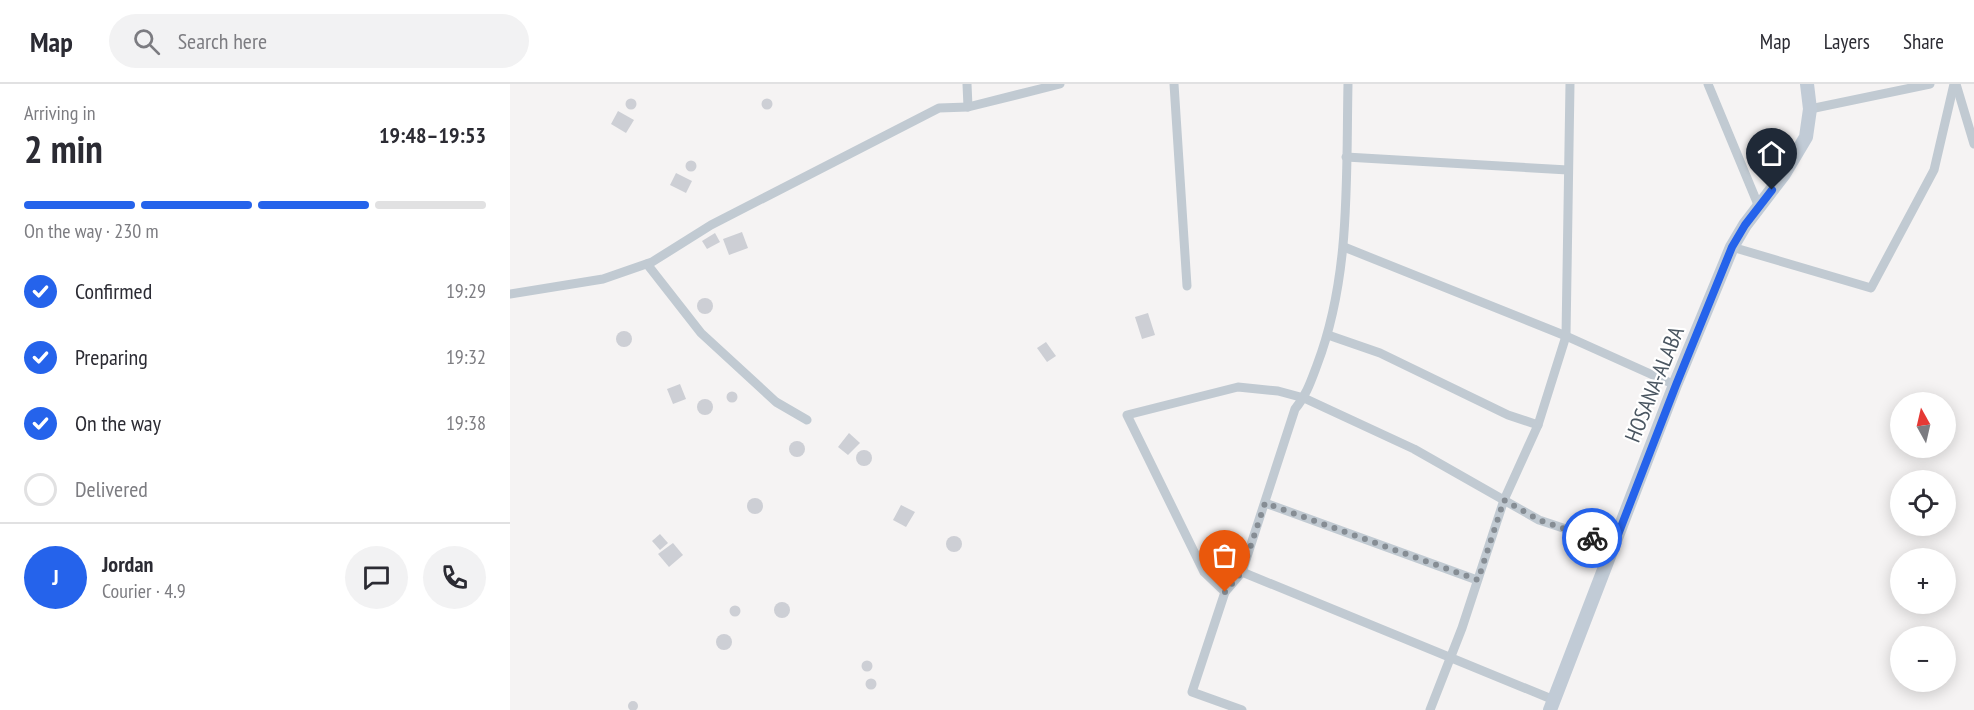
<!DOCTYPE html>
<meta charset="utf-8">
<style>
:root{--surface:#fff;--page:#f2f2f3;--text:#2b2b33;--muted:#7c7c81;--line:#e1e1e2;--accent:#2563eb}
body{margin:0;font-family:"PT Sans Narrow",sans-serif;background:var(--page);color:var(--text);height:100vh;display:flex;flex-direction:column;font-size:22px;white-space:nowrap}
*{box-sizing:border-box;margin:0}
p{font-size:20px;color:var(--muted)}
.icon{flex:none;width:33px;height:33px;fill:none;stroke:currentColor;stroke-width:2;stroke-linecap:round;stroke-linejoin:round}
.map{position:relative;flex:1;overflow:hidden}
.side{display:flex;flex-direction:column;background:var(--surface);width:510px}
.side>*{flex:none}
.needle{width:39px;rotate:352deg}
.controls{position:absolute;left:1380px;top:308px;display:grid;gap:12px}
.controls a{display:grid;place-items:center;width:66px;height:66px;border-radius:50%;background:var(--surface);box-shadow:0 3px 15px #0003;font-size:30px}
.pin{position:absolute;display:grid;place-items:center;width:51px;height:51px;color:#fff;margin:-62px -26px;border-radius:50% 50% 50% 0;rotate:-45deg;box-shadow:0 0 6px #0007}
.pin .icon{rotate:45deg}
.courier{position:absolute;display:grid;place-items:center;width:60px;height:60px;margin:-30px;border:4px solid #2563eb;border-radius:50%;background:#fff;color:#222;box-shadow:0 2px 8px #0007}
.overview em{font-style:normal;font-weight:700}
.overview div{display:flex;flex-direction:column-reverse}
.overview{display:flex;align-items:center;justify-content:space-between;height:102px;padding:0 24px}
h1{font-size:39px;font-weight:700;line-height:45px}
.bar{display:grid;grid-template-columns:repeat(4,1fr);gap:9px 6px;align-content:center;height:72px;padding:0 24px}
.bar i{height:8px;border-radius:4px;background:var(--line)}
.bar .on{background:var(--accent)}
.bar p{grid-column:span 4}
.line{display:flex;align-items:center;gap:15px;padding:0 24px;border-top:2px solid var(--line)}
.line div{flex:1}
.round{display:grid;place-items:center;flex:none;width:63px;height:63px;border-radius:32px;background:var(--page)}
ol{padding:0 24px;list-style:none}
li{display:flex;align-items:center;gap:18px;height:66px}
li p{margin-inline-start:auto}
li .icon{padding:6px;border-radius:50%;background:var(--accent);color:#fff;stroke-width:4}
li:last-child{color:var(--muted)}
li i{width:33px;height:33px;border:3px solid var(--line);border-radius:50%}
header{display:flex;align-items:center;gap:36px;box-sizing:border-box;height:84px;padding:0 30px;background:var(--surface);border-bottom:2px solid var(--line)}
header strong{font-size:28px}
nav{display:flex;gap:33px;margin-inline-start:auto;font-size:21px}
.search{width:420px;height:54px;background:var(--page);display:flex;align-items:center;gap:15px;box-sizing:border-box;padding:0 21px;border-radius:33px;color:var(--muted);font-size:22px}
main{display:flex;flex:1;min-height:0}
.map>svg:first-child{display:block}
.building{fill:#cdcfd5}
.lines{fill:none;stroke-linecap:round;stroke-linejoin:round}
.minor{stroke:#c1cad2;stroke-width:9}
.secondary{stroke:#c1cbd6;stroke-width:14}
.done{stroke:#868d94;stroke-width:6;stroke-dasharray:0 10.8}
.route{stroke:#2563eb;stroke-width:8}
.labels{text-anchor:middle;stroke-width:4.5;stroke-linejoin:round;paint-order:stroke}
.street-label{font-size:22px;fill:#4a5661;stroke:#fff}
</style>
<header>
<strong>Map</strong>
<div class="search"><svg class="icon" aria-label="search" viewBox="0 0 24 24"><circle cx="10" cy="10" r="6"/><path d="M15 15l6 6"/></svg>Search here</div>
<nav><a>Map</a><a>Layers</a><a>Share</a></nav>
</header>
<main>
<section class="side">
<div class="overview"><div><h1>2 min</h1><p>Arriving in</p></div><em>19:48–19:53</em></div>
<div class="bar"><i class="on"></i><i class="on"></i><i class="on"></i><i></i><p>On the way · 230 m</p></div>
<ol>
<li><svg class="icon" aria-label="check" viewBox="0 0 24 24"><path d="M5 12l5 5 9-10"/></svg>Confirmed<p>19:29</p></li>
<li><svg class="icon" aria-label="check" viewBox="0 0 24 24"><path d="M5 12l5 5 9-10"/></svg>Preparing<p>19:32</p></li>
<li><svg class="icon" aria-label="check" viewBox="0 0 24 24"><path d="M5 12l5 5 9-10"/></svg>On the way<p>19:38</p></li>
<li><i></i>Delivered</li>
</ol>
<div class="line" style="height:108px"><b class="round" style="background:var(--accent);color:#fff">J</b><div><b>Jordan</b><p>Courier · 4.9</p></div><a class="round"><svg class="icon" aria-label="chat" viewBox="0 0 24 24"><path d="M4 5h16v11H9l-5 4z"/></svg></a><a class="round"><svg class="icon" aria-label="phone" viewBox="0 0 24 24"><path d="M5 4h4l2 5-3 2q2 4 5 5l2-3 5 2v4C11 20 4 13 5 4z"/></svg></a></div>
</section>
<div class="map">
<svg width="1464" height="626" viewBox="0 0 1464 626">
<rect width="100%" height="100%" fill="#f5f3f3"/>
<g class="building">
<circle cx="257" cy="20" r="5.5"/>
<circle cx="121" cy="20" r="5.5"/>
<polygon points="108,27 124,36 116,49 101,40"/>
<circle cx="181" cy="82" r="5.5"/>
<polygon points="166,89 182,97 176,109 160,101"/>
<polygon points="232,148 238,164 219,171 213,155"/>
<polygon points="205,149 210,158 197,165 192,157"/>
<circle cx="195" cy="222" r="8"/>
<polygon points="638,229 645,251 632,255 625,233"/>
<circle cx="114" cy="255" r="8"/>
<polygon points="536,258 546,272 537,278 527,264"/>
<polygon points="170,300 176,315 163,320 157,305"/>
<circle cx="222" cy="313" r="5.5"/>
<circle cx="195" cy="323" r="8"/>
<polygon points="339,349 350,359 338,371 328,363"/>
<circle cx="287" cy="365" r="8"/>
<circle cx="354" cy="374" r="8"/>
<circle cx="245" cy="422" r="8"/>
<polygon points="391,421 405,428 396,443 383,436"/>
<polygon points="150,450 158,459 150,466 142,457"/>
<circle cx="444" cy="460" r="8"/>
<polygon points="163,459 173,471 159,483 148,470"/>
<circle cx="272" cy="526" r="8"/>
<circle cx="225" cy="527" r="5.5"/>
<circle cx="214" cy="558" r="8"/>
<circle cx="357" cy="582" r="5.5"/>
<circle cx="361" cy="600" r="5.5"/>
<circle cx="123" cy="622" r="5"/>
</g>
<g class="lines">
<g class="minor">
<polyline points="457,0 458,23"/>
<polyline points="664,0 677,202"/>
<polyline points="1198,0 1249,123"/>
<polyline points="1446,0 1464,60"/>
<polyline points="1300,25 1420,0"/>
<polyline points="836,73 1058,86"/>
<polyline points="834,163 1056,252 1165,301"/>
<polyline points="1222,163 1361,204 1424,86 1444,0"/>
<polyline points="137,180 191,249 266,318 297,336"/>
<polyline points="0,210 93,195 142,178 201,141 429,24 458,23 550,0"/>
<polyline points="818,251 870,269 998,331 1028,341"/>
<polyline points="755,419 967,496"/>
<polyline points="732,488 1044,616"/>
<polyline points="715,508 694,488 617,331 728,303 768,307 794,314 904,365 1029,436 1104,461"/>
<path d="M732,626L682,608L715,508L732,488L785,325C796,312 801,297 807,281C841,192 836,94 838,0"/>
<polyline points="920,626 952,544 994,416 1028,341 1056,252 1060,0"/>
</g>
<polyline class="secondary" points="1040,626 1165,301 1222,163 1235,141 1274,90 1296,53 1300,25 1297,0"/>
</g>
<g class="lines">
<polyline class="done" points="715,508 732,488 755,419 968,496 994,416 1029,436 1082,454"/>
<polyline class="route" points="1082,454 1104,461 1166,301 1222,163 1235,141 1262,106"/>
</g>
<g class="labels">
<g class="street-label">
<text transform="translate(1144 300) rotate(-68)" y="8">HOSANA-ALABA</text>
</g>
</g>
</svg>
<div class="controls">
<a><svg class="needle" viewBox="-14 -14 28 28"><path d="M0-13l5 13h-10z" fill="#e53935"/><path d="M0 13l5-13h-10z" fill="#7c7c81"/></svg></a>
<a><svg class="icon" aria-label="locate" viewBox="0 0 24 24"><circle cx="12" cy="12" r="6"/><path d="M12 2v4M12 18v4M2 12h4M18 12h4"/></svg></a>
<a>+</a>
<a>−</a>
</div>
<div class="pin" style="left:715px;top:508px;background:#ea580c"><svg class="icon" aria-label="bag" viewBox="0 0 24 24"><path d="M5 8h14l-1 12H6zM9 8a3 3 0 0 1 6 0"/></svg></div>
<div class="pin" style="left:1262px;top:106px;background:#1f2937"><svg class="icon" aria-label="home" viewBox="0 0 24 24"><path d="M3 11l9-7 9 7M6 9v11h12V9"/></svg></div>
<div class="courier" style="left:1082px;top:454px"><svg class="icon" aria-label="bike" viewBox="0 0 24 24"><circle cx="6" cy="16" r="4"/><circle cx="18" cy="16" r="4"/><path d="M6 16l4-8h5l3 8M10 8l3 8H6M13 5h3"/></svg></div>
</div>
</main>
